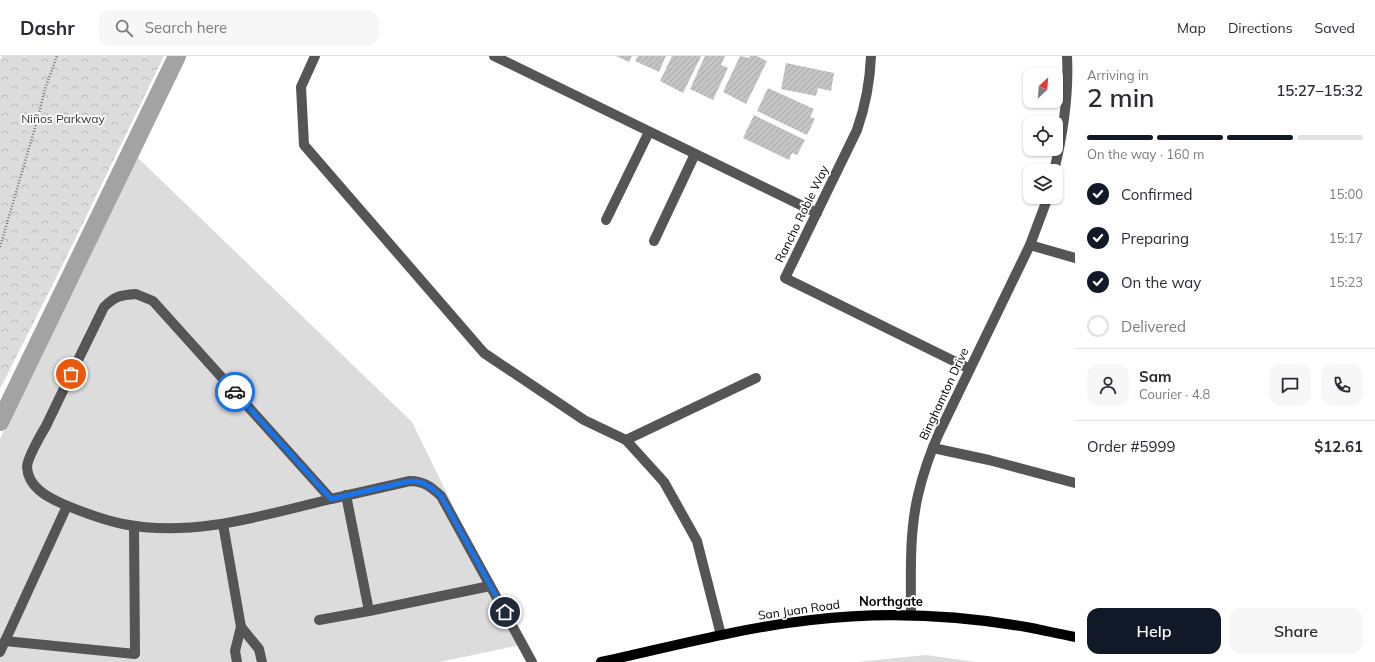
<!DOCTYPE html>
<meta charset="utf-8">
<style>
:root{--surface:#fff;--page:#f7f7f7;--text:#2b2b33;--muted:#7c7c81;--line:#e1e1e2;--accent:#111827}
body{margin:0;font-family:Mulish,sans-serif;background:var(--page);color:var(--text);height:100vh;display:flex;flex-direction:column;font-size:15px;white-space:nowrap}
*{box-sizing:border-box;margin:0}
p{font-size:13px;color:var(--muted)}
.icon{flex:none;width:22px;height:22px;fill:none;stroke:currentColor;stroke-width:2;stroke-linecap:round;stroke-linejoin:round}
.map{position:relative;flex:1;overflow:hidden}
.sheet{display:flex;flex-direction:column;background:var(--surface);width:300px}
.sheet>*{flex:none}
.needle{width:26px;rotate:26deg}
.controls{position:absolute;left:1023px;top:12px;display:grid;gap:8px}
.controls a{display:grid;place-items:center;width:40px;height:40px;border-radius:8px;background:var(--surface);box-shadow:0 1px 3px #0004;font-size:20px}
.pin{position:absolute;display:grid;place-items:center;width:34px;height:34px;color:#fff;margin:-17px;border:2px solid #fff;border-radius:50%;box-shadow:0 1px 4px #0007}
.courier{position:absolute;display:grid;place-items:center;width:40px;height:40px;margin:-20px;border:3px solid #1a73e8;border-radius:50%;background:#fff;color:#222;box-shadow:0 1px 5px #0007}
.headline em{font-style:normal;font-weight:600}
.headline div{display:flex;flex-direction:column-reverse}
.headline{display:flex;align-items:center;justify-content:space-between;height:68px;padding:0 12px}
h1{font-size:26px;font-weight:600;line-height:30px}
.bar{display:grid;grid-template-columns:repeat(4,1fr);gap:6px 4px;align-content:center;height:48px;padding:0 12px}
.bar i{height:5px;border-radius:3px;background:var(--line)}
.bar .active{background:var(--accent)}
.bar p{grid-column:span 4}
.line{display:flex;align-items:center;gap:10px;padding:0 12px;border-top:1px solid var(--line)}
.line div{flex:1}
.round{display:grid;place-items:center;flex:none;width:42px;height:42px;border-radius:12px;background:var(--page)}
ol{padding:0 12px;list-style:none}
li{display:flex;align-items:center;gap:12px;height:44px}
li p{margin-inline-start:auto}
li .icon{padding:4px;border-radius:50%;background:var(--accent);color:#fff;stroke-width:4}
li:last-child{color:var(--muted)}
li i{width:22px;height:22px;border:2px solid var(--line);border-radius:50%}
.cta{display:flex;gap:8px;margin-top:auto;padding:8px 12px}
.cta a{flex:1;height:46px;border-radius:12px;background:var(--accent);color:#fff;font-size:16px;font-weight:600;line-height:46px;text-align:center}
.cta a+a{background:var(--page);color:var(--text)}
header{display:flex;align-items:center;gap:24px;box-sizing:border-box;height:56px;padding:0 20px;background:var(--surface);border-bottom:1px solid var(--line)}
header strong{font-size:19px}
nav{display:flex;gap:22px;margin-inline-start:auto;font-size:14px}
.search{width:280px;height:36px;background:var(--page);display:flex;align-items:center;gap:10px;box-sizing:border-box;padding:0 14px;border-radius:12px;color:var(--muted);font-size:15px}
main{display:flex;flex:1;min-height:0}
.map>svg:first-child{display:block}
.grass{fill:#dcdcdc}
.forest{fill:url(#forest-crowns)}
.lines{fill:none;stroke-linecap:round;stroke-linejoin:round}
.canal{stroke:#a3a3a3;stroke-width:18}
.building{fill:url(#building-hatch)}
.path{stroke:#777;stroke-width:2.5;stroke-dasharray:1 2;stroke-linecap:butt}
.minor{stroke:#555;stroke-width:10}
.major{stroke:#000;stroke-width:10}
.done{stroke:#595959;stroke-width:4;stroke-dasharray:0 7.2}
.route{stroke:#1a73e8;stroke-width:5}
.labels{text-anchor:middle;stroke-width:3.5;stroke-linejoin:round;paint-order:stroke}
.park-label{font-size:12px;fill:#333;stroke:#fff}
.street-label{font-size:12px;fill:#000;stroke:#fff}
.neighbourhood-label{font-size:13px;font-weight:bold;fill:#000;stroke:#fff}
</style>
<header>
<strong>Dashr</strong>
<div class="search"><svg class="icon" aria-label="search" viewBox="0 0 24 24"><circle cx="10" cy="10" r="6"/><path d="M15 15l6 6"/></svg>Search here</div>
<nav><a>Map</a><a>Directions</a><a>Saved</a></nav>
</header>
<main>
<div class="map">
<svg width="1075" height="606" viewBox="0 0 1075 606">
<defs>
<pattern id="forest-crowns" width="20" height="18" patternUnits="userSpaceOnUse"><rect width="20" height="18" fill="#dcdcdc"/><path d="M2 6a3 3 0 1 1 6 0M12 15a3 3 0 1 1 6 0" fill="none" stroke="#bbb"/></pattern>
<pattern id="building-hatch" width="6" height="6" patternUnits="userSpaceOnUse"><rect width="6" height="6" fill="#c4c4c4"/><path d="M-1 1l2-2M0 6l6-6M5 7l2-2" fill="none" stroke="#a7a7a7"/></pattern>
</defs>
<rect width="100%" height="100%" fill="#fff"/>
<g class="grass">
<polygon points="134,98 412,366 521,589 440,606 0,606 0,383"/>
<polygon points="926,599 976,606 857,606"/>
</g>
<polygon class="forest" points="2,0 164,0 65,204 0,333 0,4"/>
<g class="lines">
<polyline class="canal" points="0,366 177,0"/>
</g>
<g class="building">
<polygon points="616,0 632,0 629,6"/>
<polygon points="638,0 666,0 659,16 635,5"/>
<polygon points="672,0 701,0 683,37 660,25"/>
<polygon points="705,0 725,0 721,9 728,12 713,44 690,33"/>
<polygon points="740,0 749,2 750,0 757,0 767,5 746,48 723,36"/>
<polygon points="786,7 834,17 831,35 818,32 816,40 781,33"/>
<polygon points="768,32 814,53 810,61 815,63 807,79 757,55"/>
<polygon points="754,59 805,84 797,99 792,97 789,104 743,82"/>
</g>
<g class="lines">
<polyline class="path" points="0,191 37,65 45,33 57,0"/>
<g class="minor">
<polyline points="315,0 301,31 304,89 484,297 584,364 626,384 664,426 697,485 721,579"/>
<polyline points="494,0 817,157"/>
<path d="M871,0C870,27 866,48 857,74L785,222L970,313"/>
<path d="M1054,115C1063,78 1069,39 1067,0"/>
<polyline points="606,164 649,76"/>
<polyline points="654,185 695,98"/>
<polyline points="1030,189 1075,202"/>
<path d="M136,238L153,245L331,443C264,459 193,482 123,468C103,464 82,456 63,448C47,441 28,431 27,411C27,403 41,378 46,370C65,330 85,290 104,251C115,240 121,239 136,238Z"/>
<polyline points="626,384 756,322"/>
<polyline points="933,392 989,404 1075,427"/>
<polyline points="346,439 369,555 490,530"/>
<path d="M331,443L410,425C424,425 431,431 441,440L532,606"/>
<polyline points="223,468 241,571 235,595 237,606"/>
<path d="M911,559C911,519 909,478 918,439C923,418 930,397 939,377L1030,189L1048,141"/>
<polyline points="319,564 369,555"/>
<polyline points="241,571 259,593 262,606"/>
<polyline points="5,585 67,450"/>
<polyline points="0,596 5,585 135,598 134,470"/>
</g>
<path class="major" d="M601,606C670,591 740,572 811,564C886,555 963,559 1037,573C1049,576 1062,578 1075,581"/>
</g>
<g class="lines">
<path class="done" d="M71,318L104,250C121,234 133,237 153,245L235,336"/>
<path class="route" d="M235,336L331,443L410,425C424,425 431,431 441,440L505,556"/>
</g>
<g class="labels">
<g class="park-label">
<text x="63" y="67">Niños Parkway</text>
</g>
<g class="street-label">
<text transform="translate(802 158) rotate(-64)" y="4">Rancho Roble Way</text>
<text transform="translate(944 338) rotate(-65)" y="4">Binghamton Drive</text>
<text transform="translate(799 554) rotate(-8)" y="4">San Juan Road</text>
</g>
<g class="neighbourhood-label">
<text x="891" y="550">Northgate</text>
</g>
</g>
</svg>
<div class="controls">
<a><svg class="needle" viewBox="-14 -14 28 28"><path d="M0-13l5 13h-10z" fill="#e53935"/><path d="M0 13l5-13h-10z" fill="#7c7c81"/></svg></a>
<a><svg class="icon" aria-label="locate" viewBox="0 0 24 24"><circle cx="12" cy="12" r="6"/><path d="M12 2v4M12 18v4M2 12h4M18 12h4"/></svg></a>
<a><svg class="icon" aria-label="layers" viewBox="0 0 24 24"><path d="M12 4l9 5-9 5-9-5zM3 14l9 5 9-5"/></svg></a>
</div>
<div class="pin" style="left:71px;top:318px;background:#ea580c"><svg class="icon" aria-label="bag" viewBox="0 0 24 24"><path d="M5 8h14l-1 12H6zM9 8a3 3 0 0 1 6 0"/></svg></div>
<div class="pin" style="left:505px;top:556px;background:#1f2937"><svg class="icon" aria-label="home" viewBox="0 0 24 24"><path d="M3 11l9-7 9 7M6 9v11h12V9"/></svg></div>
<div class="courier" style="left:235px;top:336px"><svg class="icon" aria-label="car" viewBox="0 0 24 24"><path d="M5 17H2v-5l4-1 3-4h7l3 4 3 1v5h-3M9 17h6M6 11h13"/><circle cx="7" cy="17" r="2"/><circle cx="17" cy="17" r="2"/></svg></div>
</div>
<section class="sheet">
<div class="headline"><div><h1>2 min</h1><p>Arriving in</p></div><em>15:27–15:32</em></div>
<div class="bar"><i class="active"></i><i class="active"></i><i class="active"></i><i></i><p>On the way · 160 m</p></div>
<ol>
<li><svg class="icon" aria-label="check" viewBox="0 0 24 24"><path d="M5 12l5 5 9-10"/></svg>Confirmed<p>15:00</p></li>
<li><svg class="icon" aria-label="check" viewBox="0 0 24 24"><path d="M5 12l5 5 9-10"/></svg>Preparing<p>15:17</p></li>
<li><svg class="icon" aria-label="check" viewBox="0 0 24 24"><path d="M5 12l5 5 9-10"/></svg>On the way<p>15:23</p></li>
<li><i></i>Delivered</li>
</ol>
<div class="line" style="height:72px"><a class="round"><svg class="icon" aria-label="person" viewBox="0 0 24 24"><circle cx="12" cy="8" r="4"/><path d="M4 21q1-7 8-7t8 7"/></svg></a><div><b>Sam</b><p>Courier · 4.8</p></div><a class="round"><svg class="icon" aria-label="chat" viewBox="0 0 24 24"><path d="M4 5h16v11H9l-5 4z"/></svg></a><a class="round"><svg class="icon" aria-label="phone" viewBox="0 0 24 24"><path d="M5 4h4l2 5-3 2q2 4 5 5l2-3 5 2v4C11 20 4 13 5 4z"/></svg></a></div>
<div class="line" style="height:52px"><div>Order #5999</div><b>$12.61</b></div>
<div class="cta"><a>Help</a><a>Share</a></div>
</section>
</main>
